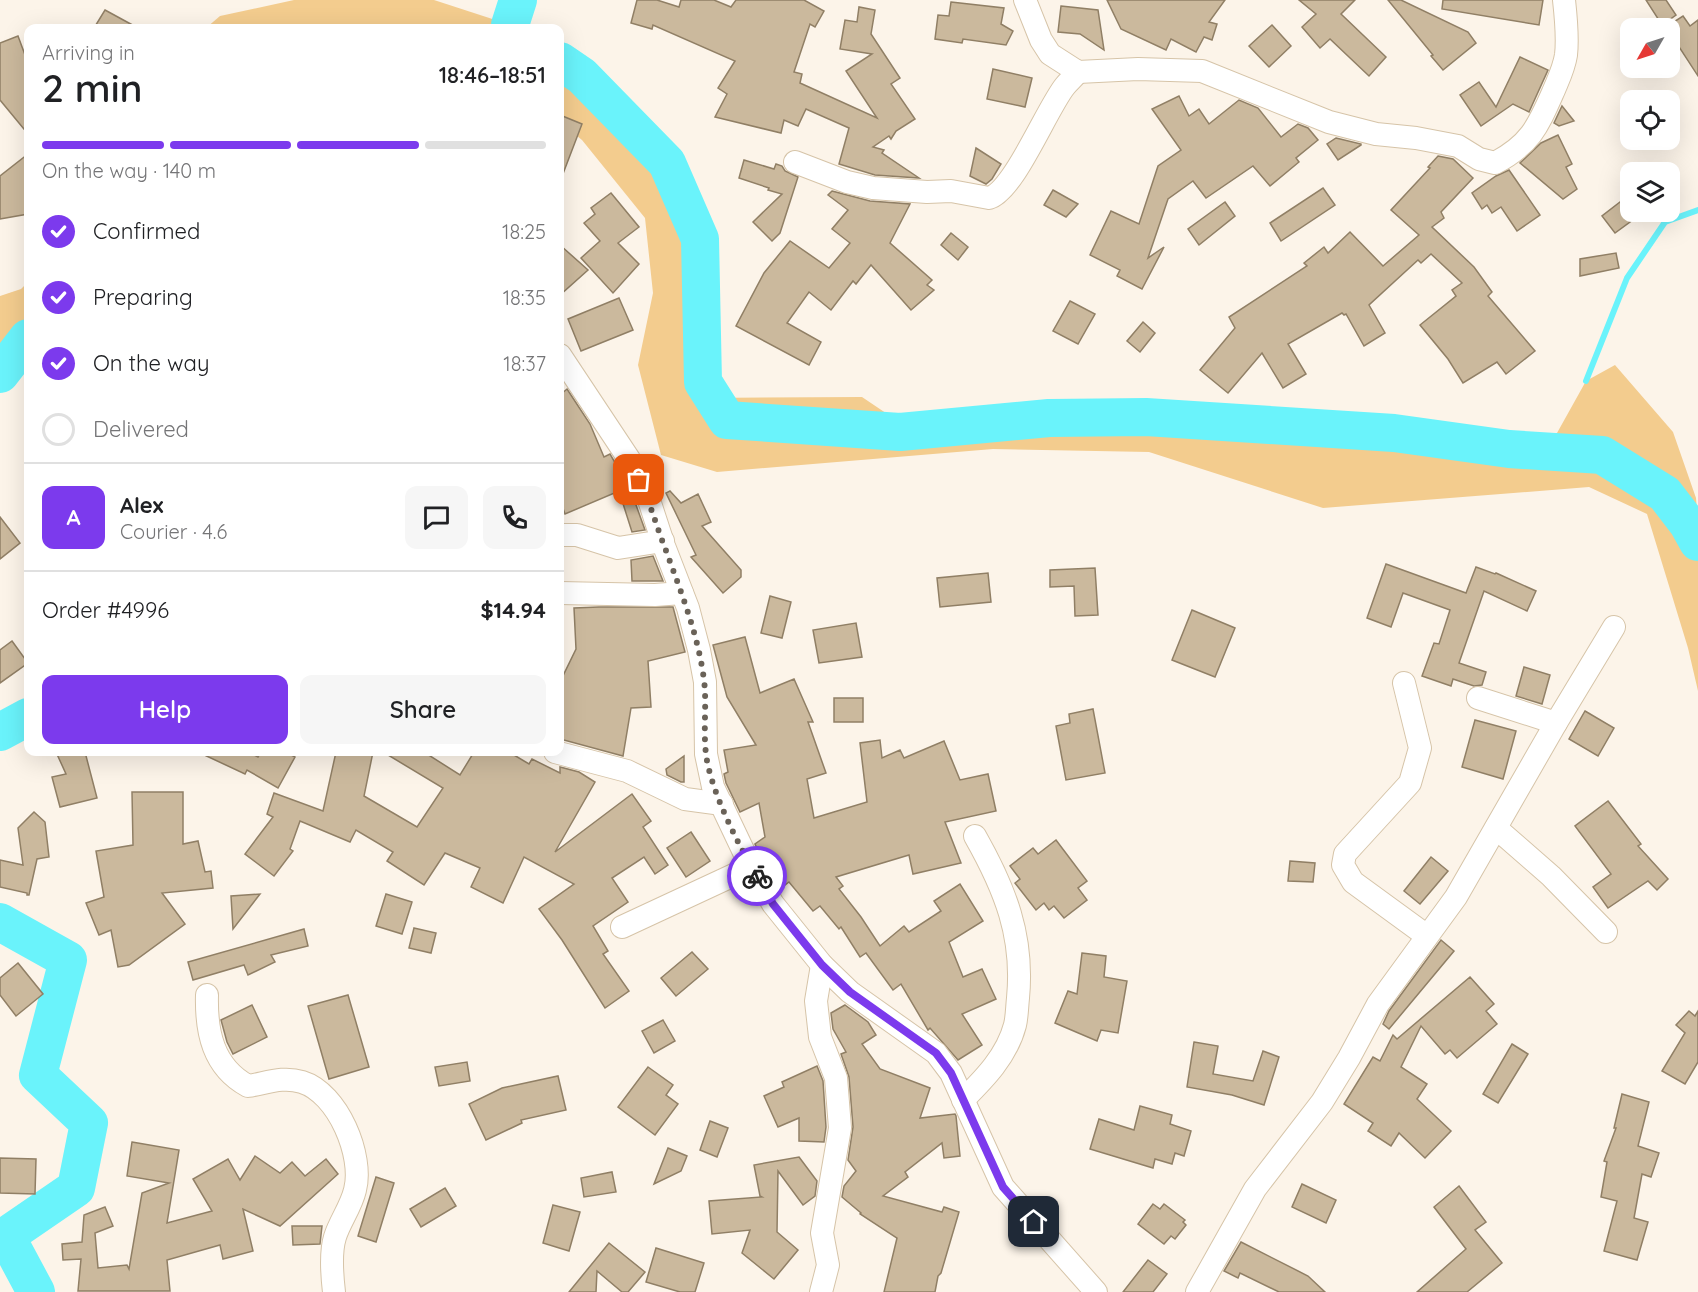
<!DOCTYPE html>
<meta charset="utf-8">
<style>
:root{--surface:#fff;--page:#f6f6f6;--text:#202124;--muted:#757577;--line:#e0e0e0;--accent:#7c3aed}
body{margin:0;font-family:Quicksand,sans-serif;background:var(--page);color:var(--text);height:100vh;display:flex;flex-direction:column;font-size:22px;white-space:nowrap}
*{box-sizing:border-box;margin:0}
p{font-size:20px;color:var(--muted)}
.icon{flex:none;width:33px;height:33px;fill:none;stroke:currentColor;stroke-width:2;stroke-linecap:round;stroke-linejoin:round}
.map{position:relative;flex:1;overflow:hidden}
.panel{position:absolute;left:24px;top:24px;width:540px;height:732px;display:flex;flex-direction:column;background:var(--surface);border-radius:12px;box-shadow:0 6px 24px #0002}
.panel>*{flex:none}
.needle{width:39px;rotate:231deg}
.buttons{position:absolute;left:1620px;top:18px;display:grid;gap:12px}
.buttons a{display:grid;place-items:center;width:60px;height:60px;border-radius:12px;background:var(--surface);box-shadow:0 6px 24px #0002;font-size:30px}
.pin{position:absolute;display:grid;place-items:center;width:51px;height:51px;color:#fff;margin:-26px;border-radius:12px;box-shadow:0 3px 9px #0006}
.courier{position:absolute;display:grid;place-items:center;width:60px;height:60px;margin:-30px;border:4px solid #7c3aed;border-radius:50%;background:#fff;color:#222;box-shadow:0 2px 8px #0007}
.head em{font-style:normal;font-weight:600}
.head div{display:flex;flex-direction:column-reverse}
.head{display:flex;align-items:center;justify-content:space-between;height:102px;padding:0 18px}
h1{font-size:39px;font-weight:600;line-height:45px}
.bar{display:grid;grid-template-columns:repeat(4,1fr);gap:9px 6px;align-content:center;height:72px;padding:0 18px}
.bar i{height:8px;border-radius:4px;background:var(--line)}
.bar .selected{background:var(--accent)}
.bar p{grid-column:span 4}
.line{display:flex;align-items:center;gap:15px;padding:0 18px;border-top:2px solid var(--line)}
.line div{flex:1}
.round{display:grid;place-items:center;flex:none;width:63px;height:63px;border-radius:12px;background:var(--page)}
ol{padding:0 18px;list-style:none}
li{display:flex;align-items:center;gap:18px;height:66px}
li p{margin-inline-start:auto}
li .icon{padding:6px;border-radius:50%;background:var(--accent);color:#fff;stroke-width:4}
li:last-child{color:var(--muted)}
li i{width:33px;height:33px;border:3px solid var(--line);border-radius:50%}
.cta{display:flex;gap:12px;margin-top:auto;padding:12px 18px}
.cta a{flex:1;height:69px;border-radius:12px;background:var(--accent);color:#fff;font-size:24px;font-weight:600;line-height:69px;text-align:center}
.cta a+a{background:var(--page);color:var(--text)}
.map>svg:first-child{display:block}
.green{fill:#f3cc8e}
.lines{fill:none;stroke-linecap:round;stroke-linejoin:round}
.stream{stroke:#6af3fb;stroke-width:6}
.river{stroke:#6af3fb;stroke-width:38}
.building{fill:#cbb99d;stroke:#907f65;stroke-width:1.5}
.minor-casing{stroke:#d6c4a8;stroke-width:24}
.minor{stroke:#fff;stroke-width:22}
.done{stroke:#6a6258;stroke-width:6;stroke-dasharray:0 10.8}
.route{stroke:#7c3aed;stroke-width:8}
</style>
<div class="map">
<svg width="1698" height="1292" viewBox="0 0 1698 1292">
<rect width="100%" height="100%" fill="#fcf4e9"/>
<g class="green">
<polygon points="294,0 434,0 520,28 206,28 220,16"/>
<polygon points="560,52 615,99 697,224 701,398 862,397 914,432 1137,414 1296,434 1350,424 1411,441 1557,433 1586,381 1615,365 1673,432 1696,498 1698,522 1698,691 1688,648 1647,514 1589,487 1323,508 1149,452 993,449 717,472 661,455 638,365 653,293 645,218 582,140 560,122"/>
<polygon points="28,282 28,358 0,374 0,296 21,289"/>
</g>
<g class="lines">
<polyline class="stream" points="1586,381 1627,278 1665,222 1698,210"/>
<g class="river">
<polyline points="510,25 518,0"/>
<polyline points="560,61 582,76 667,163 700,239 703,382 727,420 900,432 1049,418 1146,417 1394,433 1509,449 1602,455 1665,494 1688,524 1698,542"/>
<polyline points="0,374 28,338"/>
<polyline points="0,732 28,717"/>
<polyline points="0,922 68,960 38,1075 89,1123 76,1188 6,1236 36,1292"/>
</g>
</g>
<g class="building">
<polygon points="637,0 657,0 679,7 681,0 714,0 731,7 736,0 804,0 824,11 815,27 810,24 794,72 802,74 800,83 877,118 846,71 872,54 840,49 845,20 857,22 859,7 875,10 871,34 900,78 891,84 915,119 896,131 891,139 889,136 873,147 884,150 882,153 919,178 875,175 839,164 849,128 806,109 798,126 784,120 781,133 715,117 727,94 718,88 735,61 653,25 652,29 631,23"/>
<polygon points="1107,0 1225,0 1209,22 1217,24 1212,40 1204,37 1196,52 1171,39 1166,50 1121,29"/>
<polygon points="1299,0 1355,0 1341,14 1386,57 1369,76 1330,39 1320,48 1302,27 1316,14"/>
<polygon points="1388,0 1401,0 1468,32 1476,43 1443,70 1431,56 1433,55"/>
<polygon points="1443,0 1543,0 1539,25 1442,9"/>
<polygon points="1646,0 1666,0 1676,15 1662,25"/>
<polygon points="951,2 1004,8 1001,24 1013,31 1006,45 963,39 962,43 935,39 938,15 949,16"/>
<polygon points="1061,6 1098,10 1104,50 1080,34 1058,32"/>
<polygon points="105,10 138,28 94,28"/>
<polygon points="1683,16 1690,26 1698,20 1698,76 1670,33 1670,28 1666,27"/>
<polygon points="1272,25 1291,46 1269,67 1249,46"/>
<polygon points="18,36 28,63 28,134 0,100 0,43"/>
<polygon points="1520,57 1548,70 1529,112 1513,104 1481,126 1460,95 1479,82 1496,107"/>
<polygon points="993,69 1032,78 1025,107 987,99"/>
<polygon points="1179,96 1189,116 1199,109 1209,124 1239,100 1258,108 1281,137 1298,124 1308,128 1318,140 1296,158 1299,162 1270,186 1253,166 1206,198 1193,181 1168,199 1148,258 1164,247 1142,289 1117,276 1120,270 1090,255 1111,211 1139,224 1158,166 1181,150 1152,109"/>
<polygon points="1562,106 1574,121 1559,126 1554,123"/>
<polygon points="560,115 582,124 561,179 560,179"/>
<polygon points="1558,135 1572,164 1566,167 1577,189 1563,199 1520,163 1541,143"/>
<polygon points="1336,138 1361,144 1361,145 1338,160 1327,144"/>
<polygon points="976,148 1001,164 992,179 986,184 970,176"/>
<polygon points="28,154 28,214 0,219 0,176"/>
<polygon points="1438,156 1453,159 1473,178 1441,212 1444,218 1432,227 1474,267 1492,292 1488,296 1535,351 1506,374 1497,362 1463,383 1448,359 1420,325 1456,296 1452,290 1462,283 1431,254 1421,263 1418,260 1369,305 1385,333 1364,346 1346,314 1344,315 1342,313 1288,344 1306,374 1283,388 1262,353 1228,393 1200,370 1235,328 1229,317 1307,266 1304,263 1324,247 1328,253 1350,232 1383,266 1419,235 1391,210 1430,168 1428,167"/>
<polygon points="744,160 774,169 776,164 782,166 785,171 798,177 780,233 772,241 753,222 782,194 768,190 769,188 739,178"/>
<polygon points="1509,170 1540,215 1517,231 1501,207 1492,213 1487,205 1482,209 1472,193 1496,176"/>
<polygon points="1323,188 1335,205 1281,241 1270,223"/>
<polygon points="1053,190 1078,204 1066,217 1044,205"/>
<polygon points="832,191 870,201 910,204 890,243 932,280 927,285 934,290 911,310 871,265 856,284 853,281 831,310 809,292 787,323 821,342 809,365 736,326 764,273 790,241 829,268 850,243 832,229 848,210 828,195"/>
<polygon points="611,193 639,227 618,243 639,264 613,293 581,258 600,241 584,223 595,214 591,208"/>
<polygon points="1225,202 1235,216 1199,245 1188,229"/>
<polygon points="1620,202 1634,219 1615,233 1602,216"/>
<polygon points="951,233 968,247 958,260 941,245"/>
<polygon points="560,245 588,270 560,295"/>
<polygon points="1616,253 1619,268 1580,276 1580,259"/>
<polygon points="619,298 633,330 581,351 568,319"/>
<polygon points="1070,301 1095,314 1078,344 1053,331"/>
<polygon points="1143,322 1155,333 1140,352 1127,341"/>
<polygon points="567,389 590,424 604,457 610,454 617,466 636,505 645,530 632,532 619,491 565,514 560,500 560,395"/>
<polygon points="670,491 681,503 698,494 711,522 702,526 741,570 741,577 723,593 691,557 696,555 666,493"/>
<polygon points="0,517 20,543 0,559"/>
<polygon points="653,556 663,581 632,581 631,560"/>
<polygon points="1386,564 1466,593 1476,567 1495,574 1496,573 1536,591 1527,611 1484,591 1459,663 1486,672 1482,685 1474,686 1453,679 1451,686 1422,676 1434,643 1439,644 1450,610 1403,593 1391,627 1367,618"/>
<polygon points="1095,568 1098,615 1075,616 1074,586 1050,587 1050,570"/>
<polygon points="988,573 991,602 940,607 937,578"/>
<polygon points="770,596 791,602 782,638 761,633"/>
<polygon points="599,607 673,607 685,652 648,661 651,707 631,708 623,756 560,739 560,682 576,649 574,608"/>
<polygon points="1192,610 1235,628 1215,677 1172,660"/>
<polygon points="856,623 862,657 819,663 813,630"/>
<polygon points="745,637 760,693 794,679 813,722 808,722 826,773 807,779 814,818 867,802 860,743 880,740 882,758 900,750 904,758 944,741 960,780 988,774 996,811 945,822 961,863 913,874 909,855 836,877 843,886 839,889 861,917 880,946 904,926 909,932 941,911 934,901 960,884 983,921 949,942 963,977 982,969 996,999 962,1014 982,1045 958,1060 930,1028 928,1030 901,984 893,990 866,953 860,957 841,927 839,929 820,906 813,911 789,882 780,889 763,861 755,844 765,837 759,803 740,812 726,783 724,774 728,772 724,750 756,745 727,697 713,645"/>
<polygon points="12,641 28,663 0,683 0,650"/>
<polygon points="1524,667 1550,675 1542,704 1516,696"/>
<rect x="834" y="698" width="29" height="24"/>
<polygon points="1093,709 1105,773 1066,780 1056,726 1070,723 1069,714"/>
<polygon points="1585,711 1614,728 1598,756 1569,739"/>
<polygon points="1475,720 1516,731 1503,779 1462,767"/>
<polygon points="56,752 85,752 97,798 60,807 52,777 66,774"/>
<polygon points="198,752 256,752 254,755 258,757 261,752 286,752 295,757 278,788 247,770 245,774"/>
<polygon points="336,752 373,752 364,796 417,827 443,788 383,752 424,752 460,775 474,752 509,752 529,764 532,759 560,773 560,767 579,772 595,782 555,852 632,794 651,821 643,827 668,865 655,874 644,857 612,878 628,902 593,926 608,951 603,954 629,991 605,1008 562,940 539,909 574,884 524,857 503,903 471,887 480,868 445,853 424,885 387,861 393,852 356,830 350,842 300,821 290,849 293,851 274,876 245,854 273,817 267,814 274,793 323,811"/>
<polygon points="684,756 684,782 681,782 667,775 666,769"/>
<polygon points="132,792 183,792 183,844 198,841 205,872 211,871 213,888 162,893 185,924 129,965 118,967 111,930 99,935 86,903 104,897 96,851 133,845"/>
<polygon points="1608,801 1641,844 1638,846 1668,879 1657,890 1648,881 1608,908 1593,887 1611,874 1575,826"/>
<polygon points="34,812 45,822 49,857 37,859 29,895 27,895 27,893 0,887 0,860 23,865 18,828"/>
<polygon points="691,832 710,861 686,877 667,848"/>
<polygon points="1056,840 1087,881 1078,888 1087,900 1064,918 1054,906 1049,910 1044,903 1036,910 1015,883 1020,879 1010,866 1033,848 1038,854"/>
<polygon points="1431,857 1448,871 1420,904 1404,891"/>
<polygon points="1290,861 1315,863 1313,882 1288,881"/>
<polygon points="260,894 233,929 231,896"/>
<polygon points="386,894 412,902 402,934 376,926"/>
<polygon points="414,928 436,933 431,953 409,948"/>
<polygon points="304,929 308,946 271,955 275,962 248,975 244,965 193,980 188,962"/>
<polygon points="1441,940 1454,951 1389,1029 1383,1024 1389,1011"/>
<polygon points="692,952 708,969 676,996 661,978"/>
<polygon points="1082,953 1106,956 1104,977 1127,981 1118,1033 1101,1030 1097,1041 1055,1023 1068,991 1077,994"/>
<polygon points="18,963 43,994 16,1016 0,995 0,978"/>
<polygon points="1470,977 1494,1004 1486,1011 1497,1024 1457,1058 1450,1050 1445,1054 1421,1026 1401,1067 1427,1084 1417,1099 1451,1131 1425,1158 1399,1133 1391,1146 1368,1131 1373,1123 1344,1104 1373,1057 1380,1061 1393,1035 1397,1039"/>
<polygon points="348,995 369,1067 329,1079 308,1006"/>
<polygon points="252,1005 267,1037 233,1054 227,1042 221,1020"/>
<polygon points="845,1005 868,1022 876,1035 862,1044 880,1069 930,1088 920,1118 955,1114 956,1116 960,1156 944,1158 942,1143 905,1172 908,1177 883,1196 942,1212 944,1207 959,1212 941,1273 938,1276 935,1292 884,1292 897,1238 860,1214 861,1213 842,1197 844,1186 856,1171 848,1160 853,1127 849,1077 841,1054 846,1052 833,1029 831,1013"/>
<polygon points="1689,1011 1695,1016 1698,1011 1698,1062 1685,1084 1662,1071 1685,1033 1676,1025"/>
<polygon points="663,1020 675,1041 654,1053 642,1031"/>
<polygon points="1194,1042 1218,1046 1213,1074 1253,1081 1263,1051 1279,1057 1264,1105 1232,1095 1187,1087"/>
<polygon points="1512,1044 1528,1054 1498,1103 1483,1094"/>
<polygon points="467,1062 470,1081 439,1086 435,1067"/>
<polygon points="817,1066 823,1081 826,1127 824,1142 799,1141 799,1118 778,1127 764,1096 784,1087 782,1082"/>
<polygon points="648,1067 673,1085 666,1095 678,1104 655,1135 618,1107"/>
<polygon points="558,1076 566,1110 521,1120 522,1123 486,1140 469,1104 502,1088"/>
<polygon points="1622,1094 1649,1102 1638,1146 1659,1153 1651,1177 1642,1174 1634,1218 1648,1222 1637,1260 1604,1251 1617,1201 1601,1197 1607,1162 1604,1161 1616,1128 1614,1128"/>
<polygon points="1140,1106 1172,1115 1170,1124 1191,1131 1184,1156 1175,1153 1172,1164 1155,1159 1153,1168 1090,1149 1099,1119 1134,1130"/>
<polygon points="710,1121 728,1128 717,1157 700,1150"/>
<polygon points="132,1142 179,1150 167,1223 212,1211 193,1179 228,1159 240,1180 255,1156 280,1173 292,1162 305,1176 326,1159 338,1174 280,1226 243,1209 253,1251 223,1259 220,1245 167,1260 170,1291 78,1291 81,1259 63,1260 62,1244 82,1242 84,1215 105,1207 113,1226 95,1233 98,1268 127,1265 129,1269 142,1193 169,1183 127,1176"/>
<polygon points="668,1148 687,1156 681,1171 654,1184"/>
<polygon points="799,1157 817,1181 815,1196 803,1205 778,1171 777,1232 798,1250 774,1279 742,1253 750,1230 712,1234 709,1201 762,1197 760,1196 754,1165"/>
<polygon points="0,1158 36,1159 35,1194 0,1193"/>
<polygon points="612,1172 616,1192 584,1197 581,1178"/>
<polygon points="376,1177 394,1183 376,1242 358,1236"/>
<polygon points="1302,1184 1336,1200 1326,1223 1292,1207"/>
<polygon points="1459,1186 1486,1222 1475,1230 1502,1263 1467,1292 1417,1292 1466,1249 1434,1207"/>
<polygon points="445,1188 456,1206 421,1227 410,1209"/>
<polygon points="1153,1204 1160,1209 1164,1204 1185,1220 1183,1222 1186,1225 1175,1239 1171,1236 1164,1244 1138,1224"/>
<polygon points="553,1205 580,1212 569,1251 543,1243"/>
<polygon points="292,1226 322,1226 320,1244 293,1245"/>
<polygon points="1241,1242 1308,1276 1325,1292 1279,1292 1240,1273 1238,1278 1224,1271"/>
<polygon points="609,1243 645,1272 628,1292 622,1292 597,1271 596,1292 569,1292"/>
<polygon points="656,1248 704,1263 695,1292 680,1292 646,1282"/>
<polygon points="1148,1260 1167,1274 1153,1292 1123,1292"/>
</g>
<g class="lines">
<defs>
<g id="minor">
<path d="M1025,0L1041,40L1050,54L1078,72L1138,69L1202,71L1329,122L1376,134L1416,138L1458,146L1479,159L1495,163C1531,144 1538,126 1554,90C1559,78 1564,68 1566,55C1568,38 1566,18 1564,0"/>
<path d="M795,162L847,182L873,188L927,192L951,191L989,198C1014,191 1047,108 1065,86C1069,81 1074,77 1078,72"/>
<polyline points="560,355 629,459 649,500 664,546 688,608 699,650 705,682 706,754 713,787 751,867 773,904 822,965 850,992 936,1053 951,1073 1003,1187 1096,1292"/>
<polyline points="560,535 577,535 618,548 663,541"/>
<polyline points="560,593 655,595 682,593"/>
<polyline points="1404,683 1420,748 1410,783 1345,854 1343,865 1353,882 1427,936"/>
<polyline points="1478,698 1556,723"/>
<polyline points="555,752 627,771 685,799 722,804"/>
<polyline points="1496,828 1551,876 1606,932"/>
<polyline points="622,927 751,867"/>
<path d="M207,995C206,1032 213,1067 248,1086C267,1083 283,1076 302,1082C338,1093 364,1156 355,1190C351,1207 340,1221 335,1237C330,1253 332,1275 334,1292"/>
<path d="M963,1100C984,1079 1007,1056 1015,1025C1017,1017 1017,1007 1018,998C1024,936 1005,889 975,836"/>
<polyline points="821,1292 828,1265 822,1233 840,1128 836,1078 820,1037 816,1001 822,965"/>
<polyline points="1197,1292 1255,1189 1322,1102 1349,1058 1378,1004 1456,897 1556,723 1614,627"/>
</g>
</defs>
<use href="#minor" class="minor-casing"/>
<use href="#minor" class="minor"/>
</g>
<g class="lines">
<path class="done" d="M639,480C650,502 656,525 665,548C681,592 698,634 704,680C707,704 703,729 706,754C710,789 738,845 757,876"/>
<polyline class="route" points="757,876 773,904 822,965 850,992 936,1053 951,1073 1003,1187 1034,1222"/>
</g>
</svg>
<div class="buttons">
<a><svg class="needle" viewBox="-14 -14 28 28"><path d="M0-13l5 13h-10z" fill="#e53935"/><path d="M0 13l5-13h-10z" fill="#757577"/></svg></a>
<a><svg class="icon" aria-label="locate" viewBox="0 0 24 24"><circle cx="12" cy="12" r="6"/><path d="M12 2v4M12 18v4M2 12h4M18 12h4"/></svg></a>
<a><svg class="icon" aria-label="layers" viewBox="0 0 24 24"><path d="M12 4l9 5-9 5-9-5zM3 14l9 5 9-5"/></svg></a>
</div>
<div class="pin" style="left:639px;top:480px;background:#ea580c"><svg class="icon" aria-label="bag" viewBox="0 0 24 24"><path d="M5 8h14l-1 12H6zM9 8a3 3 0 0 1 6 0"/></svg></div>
<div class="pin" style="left:1034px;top:1222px;background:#1f2937"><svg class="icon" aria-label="home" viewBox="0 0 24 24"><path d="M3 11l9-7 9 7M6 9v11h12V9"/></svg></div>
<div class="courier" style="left:757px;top:876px"><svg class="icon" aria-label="bike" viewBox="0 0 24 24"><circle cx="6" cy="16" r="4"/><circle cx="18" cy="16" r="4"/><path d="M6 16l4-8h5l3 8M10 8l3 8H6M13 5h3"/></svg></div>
<section class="panel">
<div class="head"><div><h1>2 min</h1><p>Arriving in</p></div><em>18:46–18:51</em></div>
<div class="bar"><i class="selected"></i><i class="selected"></i><i class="selected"></i><i></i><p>On the way · 140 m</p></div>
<ol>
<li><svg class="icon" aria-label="check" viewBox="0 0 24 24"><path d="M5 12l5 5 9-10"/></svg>Confirmed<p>18:25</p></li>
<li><svg class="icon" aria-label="check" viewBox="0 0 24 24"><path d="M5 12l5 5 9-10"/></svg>Preparing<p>18:35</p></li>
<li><svg class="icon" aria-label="check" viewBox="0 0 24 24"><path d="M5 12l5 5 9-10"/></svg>On the way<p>18:37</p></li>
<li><i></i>Delivered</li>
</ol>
<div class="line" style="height:108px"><b class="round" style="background:var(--accent);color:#fff">A</b><div><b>Alex</b><p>Courier · 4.6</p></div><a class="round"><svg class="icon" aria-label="chat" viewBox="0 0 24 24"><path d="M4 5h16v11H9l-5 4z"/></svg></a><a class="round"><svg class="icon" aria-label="phone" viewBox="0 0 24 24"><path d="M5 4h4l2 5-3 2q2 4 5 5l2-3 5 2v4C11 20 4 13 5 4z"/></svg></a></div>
<div class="line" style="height:78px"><div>Order #4996</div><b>$14.94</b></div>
<div class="cta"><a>Help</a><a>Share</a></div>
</section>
</div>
